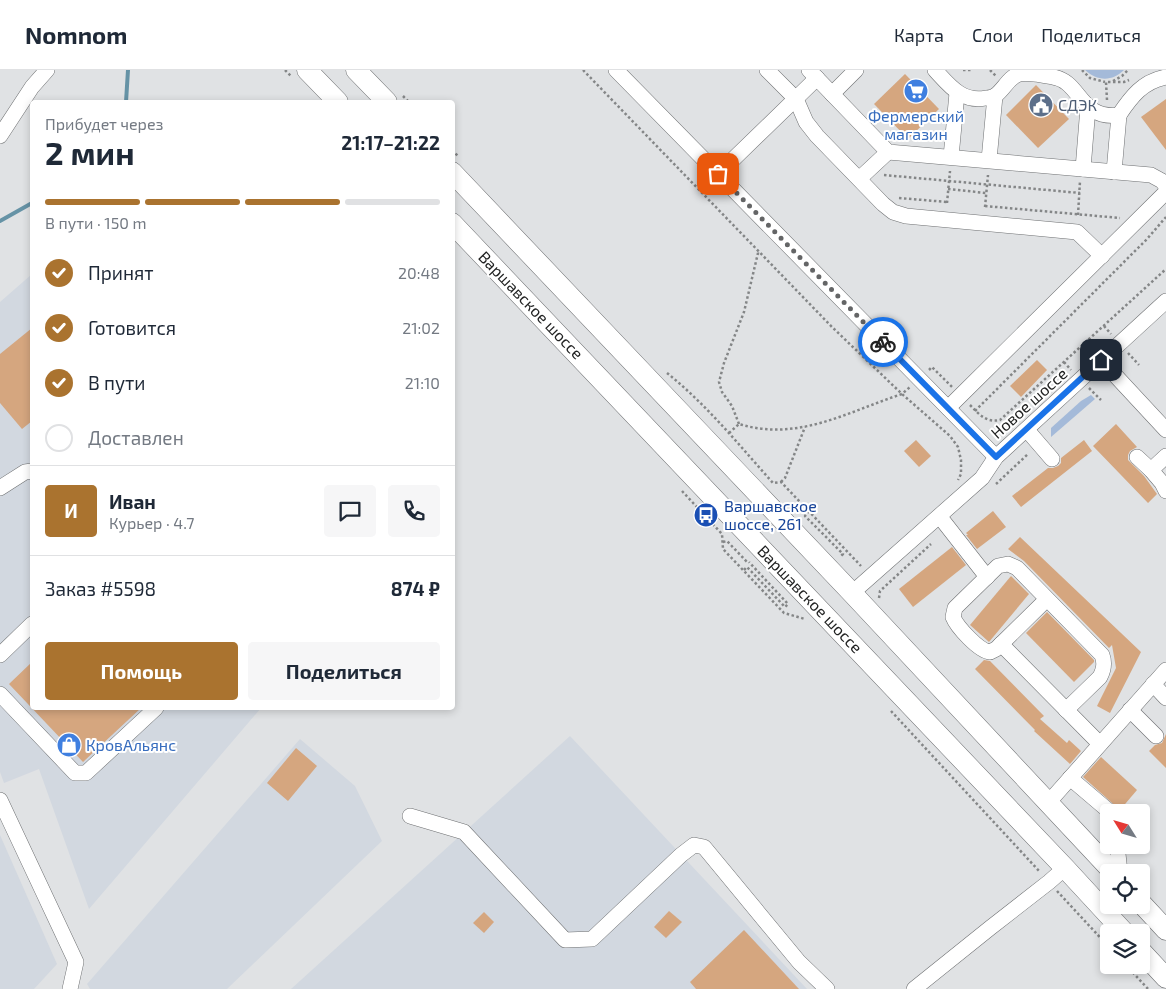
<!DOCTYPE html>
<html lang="ru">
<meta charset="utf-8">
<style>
:root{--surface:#fff;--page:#f6f6f7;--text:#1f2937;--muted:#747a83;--line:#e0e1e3;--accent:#aa732f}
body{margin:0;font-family:"Exo 2",sans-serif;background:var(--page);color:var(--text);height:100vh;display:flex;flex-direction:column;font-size:19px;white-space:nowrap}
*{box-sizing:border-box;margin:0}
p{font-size:16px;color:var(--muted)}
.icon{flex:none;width:28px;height:28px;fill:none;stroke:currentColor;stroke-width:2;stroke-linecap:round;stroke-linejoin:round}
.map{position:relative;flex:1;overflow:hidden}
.drawer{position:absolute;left:30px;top:30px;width:425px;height:610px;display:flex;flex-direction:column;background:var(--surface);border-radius:5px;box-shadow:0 2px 8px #0003}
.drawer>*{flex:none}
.needle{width:32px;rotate:307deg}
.controls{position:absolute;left:1100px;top:734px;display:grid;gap:10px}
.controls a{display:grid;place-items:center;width:50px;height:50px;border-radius:5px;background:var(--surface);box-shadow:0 2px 8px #0003;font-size:25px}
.pin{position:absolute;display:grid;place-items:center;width:42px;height:42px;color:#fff;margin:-21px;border-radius:10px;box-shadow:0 2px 8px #0006}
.courier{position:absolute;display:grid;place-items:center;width:50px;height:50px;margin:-25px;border:4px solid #1a73e8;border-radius:50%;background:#fff;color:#222;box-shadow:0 1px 6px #0007}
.overview em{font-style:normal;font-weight:700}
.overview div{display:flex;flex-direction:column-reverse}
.overview{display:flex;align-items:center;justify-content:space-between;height:85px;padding:0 15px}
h1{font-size:32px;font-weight:700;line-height:38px}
.bar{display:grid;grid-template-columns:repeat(4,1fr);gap:8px 5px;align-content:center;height:60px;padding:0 15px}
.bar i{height:6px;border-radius:4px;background:var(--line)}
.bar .current{background:var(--accent)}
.bar p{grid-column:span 4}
.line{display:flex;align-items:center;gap:12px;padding:0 15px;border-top:1px solid var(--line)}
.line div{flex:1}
.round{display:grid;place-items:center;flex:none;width:52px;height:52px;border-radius:5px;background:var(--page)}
ol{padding:0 15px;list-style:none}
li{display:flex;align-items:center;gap:15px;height:55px}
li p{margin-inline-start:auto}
li .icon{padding:5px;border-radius:50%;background:var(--accent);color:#fff;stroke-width:4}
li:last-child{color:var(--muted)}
li i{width:28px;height:28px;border:2px solid var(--line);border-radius:50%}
.cta{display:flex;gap:10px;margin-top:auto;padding:10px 15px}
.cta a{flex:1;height:58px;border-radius:5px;background:var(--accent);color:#fff;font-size:20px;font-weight:700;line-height:58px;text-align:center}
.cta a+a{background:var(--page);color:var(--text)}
header{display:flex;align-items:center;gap:30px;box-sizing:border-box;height:70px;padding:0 25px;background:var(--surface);border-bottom:1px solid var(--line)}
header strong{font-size:24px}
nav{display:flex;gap:28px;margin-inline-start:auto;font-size:18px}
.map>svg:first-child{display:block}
.built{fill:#d2d8e0}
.green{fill:#a4bad9}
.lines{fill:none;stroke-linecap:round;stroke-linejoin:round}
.stream{stroke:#6693a6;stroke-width:4}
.building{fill:#d5a67f}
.minor-casing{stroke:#6e7072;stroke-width:16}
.major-casing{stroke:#6e7072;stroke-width:21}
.path{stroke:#848687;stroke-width:2.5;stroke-dasharray:2.5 2.5;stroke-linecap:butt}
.minor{stroke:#fff;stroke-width:15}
.major{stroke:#fff;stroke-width:20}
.done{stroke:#646566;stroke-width:5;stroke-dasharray:0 9}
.route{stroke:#1a73e8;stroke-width:6}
.labels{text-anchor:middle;stroke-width:4;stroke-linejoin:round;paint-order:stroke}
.service-label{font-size:16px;fill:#4e5e75;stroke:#fff;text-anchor:start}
.shop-label{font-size:16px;fill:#366cbe;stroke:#fff}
.street-label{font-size:16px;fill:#212222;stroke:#fff}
.transit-label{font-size:16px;fill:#164399;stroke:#fff;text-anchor:start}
</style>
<header>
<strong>Nomnom</strong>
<nav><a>Карта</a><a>Слои</a><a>Поделиться</a></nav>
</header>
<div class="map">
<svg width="1166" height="919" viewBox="0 0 1166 919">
<rect width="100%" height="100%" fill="#e0e2e4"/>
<g class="built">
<polygon points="32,204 32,638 261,638 89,839 39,699 4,713 0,702 0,232"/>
<polygon points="570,666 807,919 291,919"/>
<polygon points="300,669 355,716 382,771 227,919 90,919 87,914"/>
<polygon points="0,765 57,894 34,919 0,919"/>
</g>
<g class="green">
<path d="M1085,0H1124C1112,12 1097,11 1085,0Z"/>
<polygon points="1091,325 1095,329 1051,367 1051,358 1081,331"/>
</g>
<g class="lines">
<g class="stream">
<polyline points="126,32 128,0"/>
<polyline points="0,151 32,133"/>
</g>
</g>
<g class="building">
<polygon points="905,4 939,39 908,69 874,34"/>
<polygon points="1036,15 1069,49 1038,78 1006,45"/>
<polygon points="1166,29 1166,80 1141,47"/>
<polygon points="32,258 32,351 22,359 0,333 0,284"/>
<polygon points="1037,290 1047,300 1021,327 1010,316"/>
<polygon points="1116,354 1137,377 1130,381 1128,385 1128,390 1144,406 1157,424 1148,433 1093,376"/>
<polygon points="916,370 931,386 919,397 904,381"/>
<polygon points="1084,370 1092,381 1021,437 1012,426 1048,398 1053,398 1058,396 1061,393 1061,388"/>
<polygon points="993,441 1006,457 977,479 966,465 968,465 966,463"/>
<polygon points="1020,467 1141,582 1110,643 1097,636 1116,598 1112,575 1109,578 1024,491 1008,479"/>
<polygon points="952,477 966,495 913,537 899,519"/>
<polygon points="1011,506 1029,524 989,572 970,555"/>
<polygon points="1047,542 1094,590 1094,592 1074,612 1026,563"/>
<polygon points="984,590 990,591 1044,646 1040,649 1067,673 1069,670 1081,681 1070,694 1034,661 1035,660 975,599"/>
<polygon points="32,592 32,638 141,638 83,692 9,614"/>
<polygon points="1166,664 1166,698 1149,681 1155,675 1162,673"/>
<polygon points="296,678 317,696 288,731 267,713"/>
<polygon points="1101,687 1137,720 1120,740 1083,707"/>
<polygon points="669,841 682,852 666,868 654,857"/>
<polygon points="484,842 494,852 484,863 473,853"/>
<polygon points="744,860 799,919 696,919 690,912"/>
</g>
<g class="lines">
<defs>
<g id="minor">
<polyline points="616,0 996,387"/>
<polyline points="767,0 796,29 806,52 817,66 883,134 893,142 906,146 1077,162 1102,186"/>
<polyline points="809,0 888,82 1151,105 1162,111 1166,116"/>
<path d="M935,0C949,15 962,33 986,28C989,28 994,27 996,25C1004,19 1009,7 1019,4C1028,2 1043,5 1053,7C1081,11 1079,50 1119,45C1131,27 1143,11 1166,7"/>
<polyline points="832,24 856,0"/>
<polyline points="0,66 32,17 47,0"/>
<polyline points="951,87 957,23"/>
<polyline points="989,90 995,26"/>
<polyline points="1083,99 1088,37"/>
<polyline points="1114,102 1119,45"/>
<polyline points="718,104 817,8"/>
<polyline points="859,109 888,82"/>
<polyline points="1101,290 1166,360"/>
<polyline points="948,338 1166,122"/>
<polyline points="1027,360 1052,389"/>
<polyline points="1137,387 1151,400 1166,386"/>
<polyline points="1151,400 1162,413 1166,421"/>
<polyline points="0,418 25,402 32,401"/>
<polyline points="940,447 987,507"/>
<polyline points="852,523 982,408 996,387 1166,231"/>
<path d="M1047,529L996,579L990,582C979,581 957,557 953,547L955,538L998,496L1008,494L1017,498L1102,585C1105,593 1104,599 1100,607L1066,640"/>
<polyline points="1001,574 1100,674"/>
<polyline points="0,585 32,554"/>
<polyline points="1153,614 1166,628"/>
<polyline points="0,624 75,703 86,703 156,638"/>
<polyline points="1130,640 1156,666"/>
<polyline points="1070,708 1110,742"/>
<polyline points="0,730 76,892 70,919"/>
<polyline points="1048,733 1166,600"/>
<polyline points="410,746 464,762 565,870 592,869 681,785 694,775 704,777 799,892 827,919"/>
<polyline points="1117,775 1120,802"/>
<polyline points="914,919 990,858 1049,812 1065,798"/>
</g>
<g id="major">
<polyline points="307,0 338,32"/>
<polyline points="356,0 387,32"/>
<polyline points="452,102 852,523 1113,802"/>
<polyline points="452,153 1065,798 1124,862"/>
<polyline points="1141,833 1166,860"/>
<polyline points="1141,881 1166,908"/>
</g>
</defs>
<use href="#minor" class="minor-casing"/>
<use href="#major" class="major-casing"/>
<g class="path">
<polyline points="285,0 291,6"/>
<polyline points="583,0 832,257 902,324 950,366 958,377 961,390 961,404 958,410"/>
<polyline points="963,0 971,0"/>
<polyline points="990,0 996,6"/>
<polyline points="1082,0 1090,8 1105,12"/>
<polyline points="1113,11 1122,6 1128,0"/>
<polyline points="403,26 409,32"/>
<polyline points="1107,30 1106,12 1124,12 1129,10"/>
<polyline points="452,80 459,87"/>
<polyline points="884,105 1080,123"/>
<polyline points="948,119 986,123"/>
<polyline points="899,128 947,132"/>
<polyline points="947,133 950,101"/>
<polyline points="985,136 1120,148"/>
<polyline points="985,137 988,105"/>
<polyline points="1078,145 1080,111"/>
<polyline points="1104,256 1111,264"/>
<polyline points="1128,283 1139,295"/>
<polyline points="1064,292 1071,300"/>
<polyline points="929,300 932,297 952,317"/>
<path d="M667,303C707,335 739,375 773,413L781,412L861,496"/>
<polyline points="1089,318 1101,330"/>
<path d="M970,335C979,344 986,353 1000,350L1166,199"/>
<polyline points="975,341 1147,169 1166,147"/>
<polyline points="739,354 732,336 722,322 719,312 724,293 744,242 758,183 757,180"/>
<path d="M729,363L739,354C798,372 847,342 902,324L910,317"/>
<polyline points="781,412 785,408 805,357"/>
<polyline points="996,414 1028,384"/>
<polyline points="682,421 722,464 723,479 784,543 805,549"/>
<polyline points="809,441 805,446 843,484 840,487"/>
<polyline points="723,472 727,471 748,493"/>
<polyline points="744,500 747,497 785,537 788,534 749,492"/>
<polyline points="879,528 880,521 931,474"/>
<polyline points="891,641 1040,802"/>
<polyline points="1057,821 1109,877"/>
<polyline points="1126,895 1148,919"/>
</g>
<use href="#minor" class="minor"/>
<use href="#major" class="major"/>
</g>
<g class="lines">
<polyline class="done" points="718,104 883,272"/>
<polyline class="route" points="883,272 996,387 1101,290"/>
</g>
<defs>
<symbol id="supermarket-disc" viewBox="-11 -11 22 22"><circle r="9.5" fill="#3f7fe0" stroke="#fff"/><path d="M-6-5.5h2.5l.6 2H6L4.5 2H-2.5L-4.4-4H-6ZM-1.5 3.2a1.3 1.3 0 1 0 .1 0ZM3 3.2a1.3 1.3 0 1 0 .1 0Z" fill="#fff"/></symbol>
<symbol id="civic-disc" viewBox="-11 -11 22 22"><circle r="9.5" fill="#5c6f8a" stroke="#fff"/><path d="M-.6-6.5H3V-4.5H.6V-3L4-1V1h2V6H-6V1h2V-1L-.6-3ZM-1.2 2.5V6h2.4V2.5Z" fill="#fff"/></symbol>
<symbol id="bus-disc" viewBox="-11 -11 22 22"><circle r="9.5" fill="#1a4fb4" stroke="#fff"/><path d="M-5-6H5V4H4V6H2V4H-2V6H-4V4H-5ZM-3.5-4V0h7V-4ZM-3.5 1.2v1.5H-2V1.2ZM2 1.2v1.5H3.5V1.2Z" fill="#fff"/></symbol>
<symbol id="shop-disc" viewBox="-11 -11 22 22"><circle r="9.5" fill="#3f7fe0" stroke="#fff"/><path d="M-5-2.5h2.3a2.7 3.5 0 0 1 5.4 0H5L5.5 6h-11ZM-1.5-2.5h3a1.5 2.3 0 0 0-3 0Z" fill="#fff"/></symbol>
</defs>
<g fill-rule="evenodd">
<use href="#supermarket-disc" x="902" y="7" width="28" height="28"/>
<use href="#civic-disc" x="1027" y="21" width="28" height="28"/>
<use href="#bus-disc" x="692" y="431" width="28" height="28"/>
<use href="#shop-disc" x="55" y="661" width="28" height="28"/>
</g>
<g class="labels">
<g class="service-label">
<text x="1058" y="41">СДЭК</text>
</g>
<g class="shop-label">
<text x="916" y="52">Фермерский<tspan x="916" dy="18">магазин</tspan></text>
<text x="86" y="681" text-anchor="start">КровАльянс</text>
</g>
<g class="street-label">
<text transform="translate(531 235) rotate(46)" y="6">Варшавское шоссе</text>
<text transform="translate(1029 333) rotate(-42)" y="6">Новое шоссе</text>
<text transform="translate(810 529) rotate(46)" y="6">Варшавское шоссе</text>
</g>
<g class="transit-label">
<text x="724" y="442">Варшавское<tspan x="724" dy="18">шоссе, 261</tspan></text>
</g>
</g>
</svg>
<div class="controls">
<a><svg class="needle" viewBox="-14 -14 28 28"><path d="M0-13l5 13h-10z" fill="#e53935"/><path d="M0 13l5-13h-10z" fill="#747a83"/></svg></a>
<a><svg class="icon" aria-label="locate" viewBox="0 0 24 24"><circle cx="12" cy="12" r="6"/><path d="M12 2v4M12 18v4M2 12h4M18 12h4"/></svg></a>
<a><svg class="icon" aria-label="layers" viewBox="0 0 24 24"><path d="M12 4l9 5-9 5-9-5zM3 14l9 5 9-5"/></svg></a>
</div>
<div class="pin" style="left:718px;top:104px;background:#ea580c"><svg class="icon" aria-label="bag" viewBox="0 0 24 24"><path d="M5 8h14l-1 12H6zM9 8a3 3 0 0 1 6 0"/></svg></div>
<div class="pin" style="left:1101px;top:290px;background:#1f2937"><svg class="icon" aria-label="home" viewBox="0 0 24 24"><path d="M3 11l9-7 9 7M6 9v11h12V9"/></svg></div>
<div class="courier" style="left:883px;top:272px"><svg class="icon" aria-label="bike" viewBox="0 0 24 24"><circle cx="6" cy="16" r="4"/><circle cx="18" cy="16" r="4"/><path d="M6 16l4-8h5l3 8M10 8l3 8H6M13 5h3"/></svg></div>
<section class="drawer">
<div class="overview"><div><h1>2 мин</h1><p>Прибудет через</p></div><em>21:17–21:22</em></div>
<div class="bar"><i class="current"></i><i class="current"></i><i class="current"></i><i></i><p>В пути · 150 m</p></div>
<ol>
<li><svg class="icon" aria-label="check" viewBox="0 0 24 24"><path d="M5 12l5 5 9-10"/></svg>Принят<p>20:48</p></li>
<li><svg class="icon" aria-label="check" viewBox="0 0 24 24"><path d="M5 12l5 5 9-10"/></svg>Готовится<p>21:02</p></li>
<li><svg class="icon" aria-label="check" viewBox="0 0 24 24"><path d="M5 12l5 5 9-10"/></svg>В пути<p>21:10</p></li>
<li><i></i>Доставлен</li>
</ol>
<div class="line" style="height:90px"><b class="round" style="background:var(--accent);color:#fff">И</b><div><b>Иван</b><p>Курьер · 4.7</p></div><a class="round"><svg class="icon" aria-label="chat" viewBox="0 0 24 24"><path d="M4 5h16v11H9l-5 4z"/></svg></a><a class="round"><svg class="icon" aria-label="phone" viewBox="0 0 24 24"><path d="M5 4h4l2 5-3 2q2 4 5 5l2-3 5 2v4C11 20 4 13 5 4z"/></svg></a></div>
<div class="line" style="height:65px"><div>Заказ #5598</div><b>874 ₽</b></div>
<div class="cta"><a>Помощь</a><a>Поделиться</a></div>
</section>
</div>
